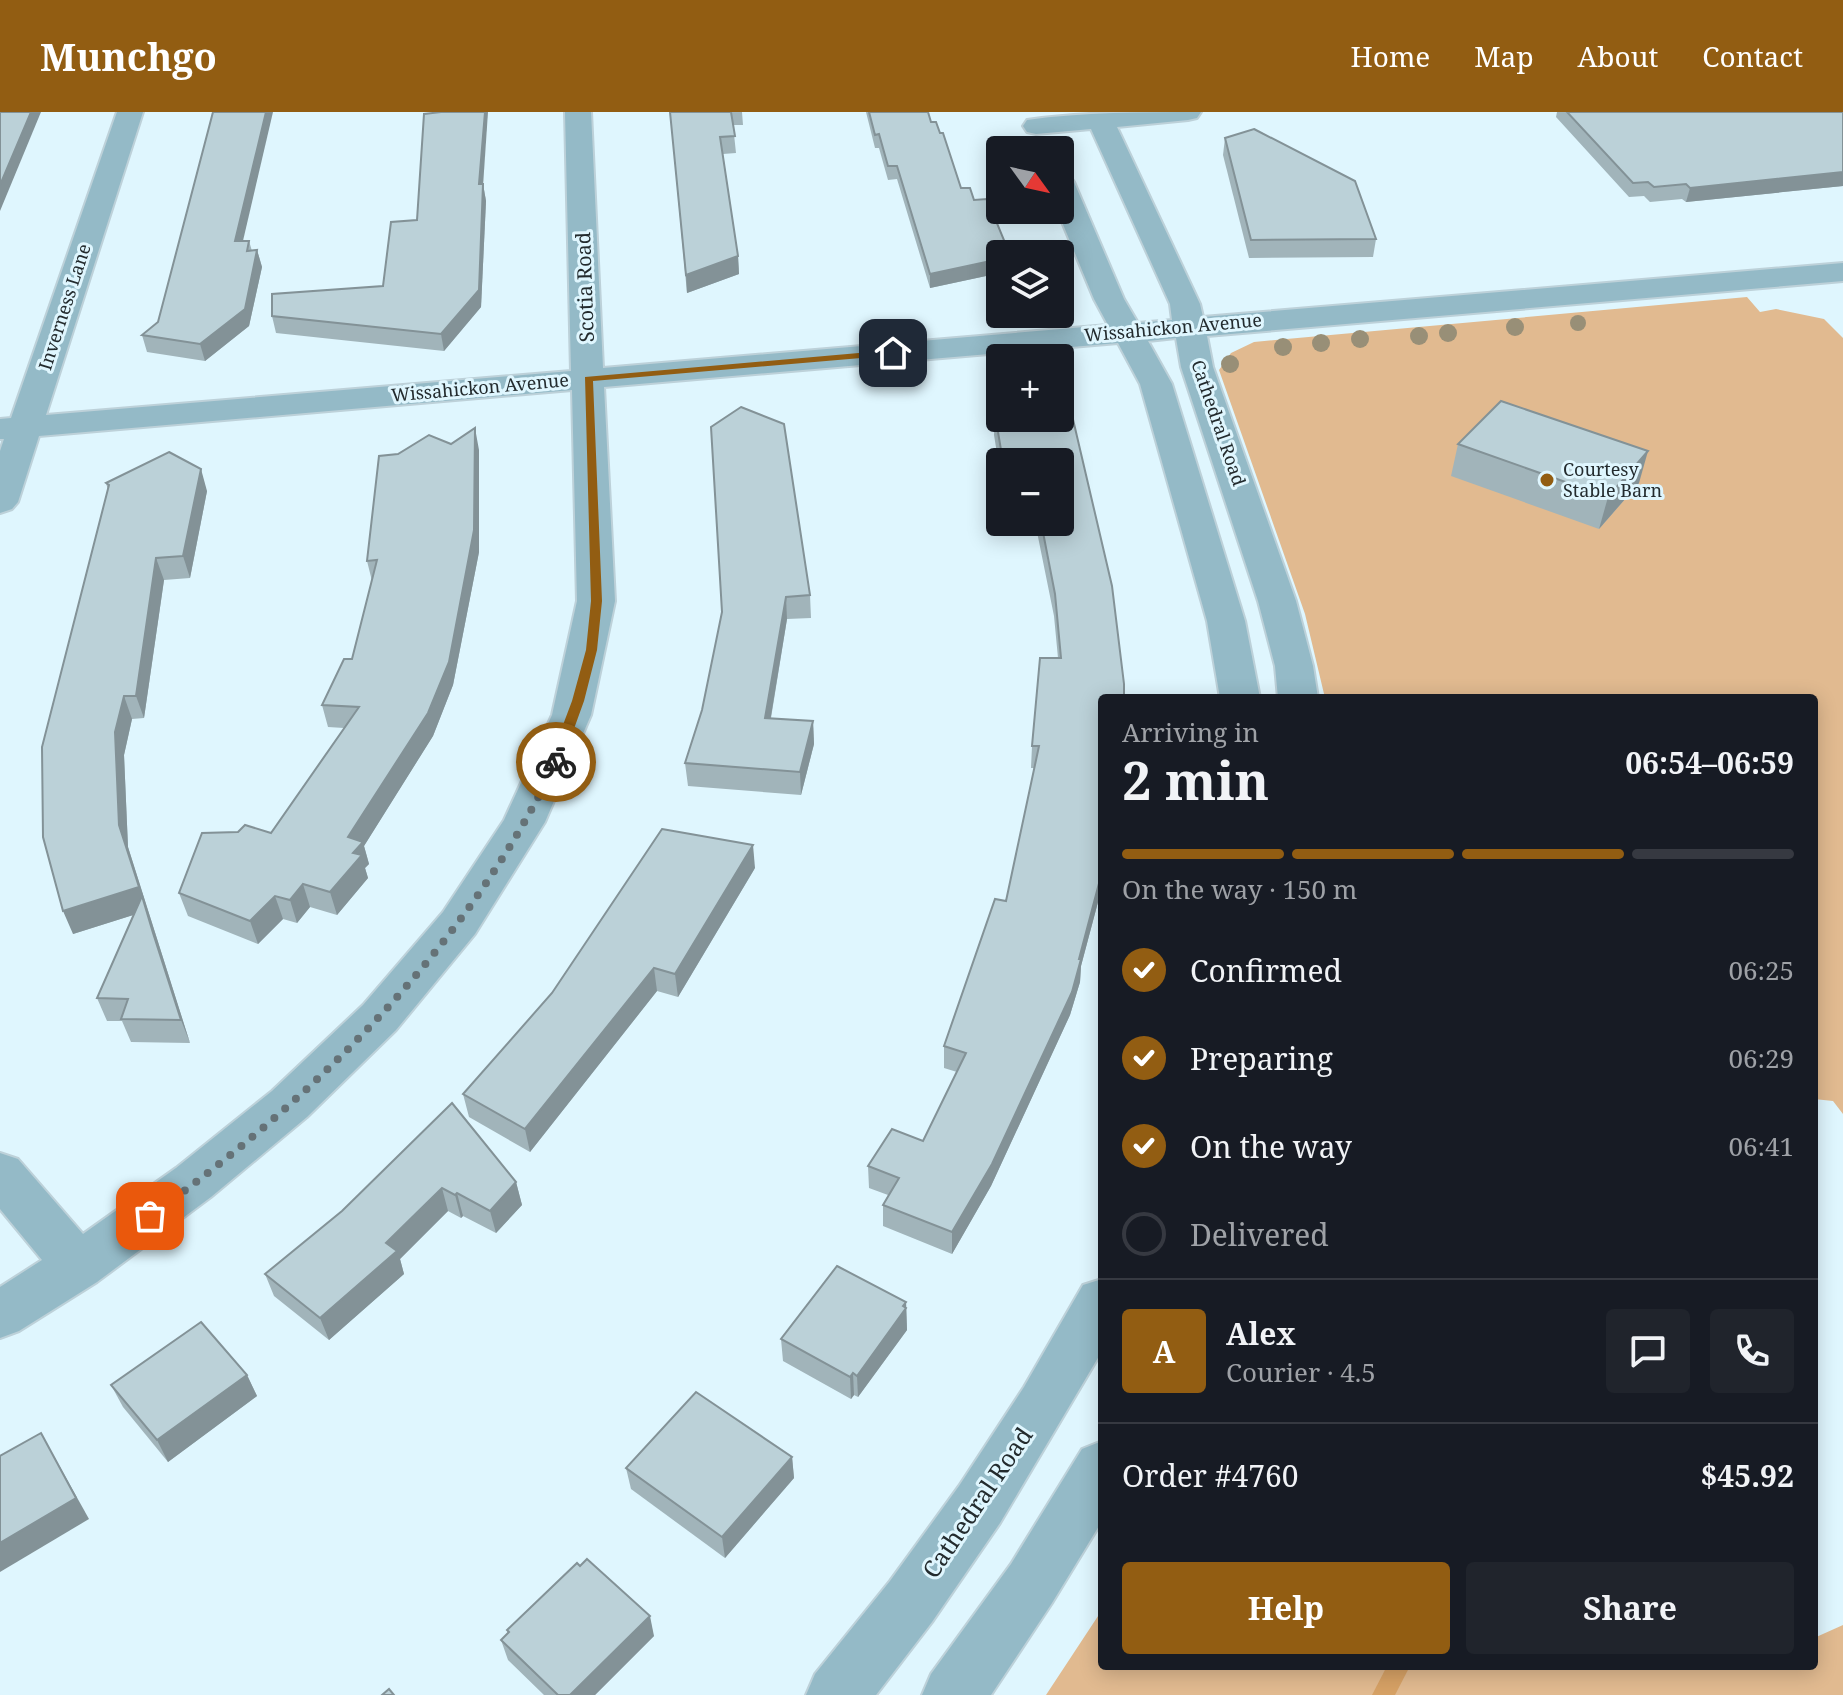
<!DOCTYPE html>
<meta charset="utf-8">
<style>
:root{--surface:#171b24;--page:#20242c;--text:#f1f3f6;--muted:#9ea1a6;--line:#363941;--accent:#925d12}
body{margin:0;font-family:"Noto Serif",serif;background:var(--page);color:var(--text);height:100vh;display:flex;flex-direction:column;font-size:30px;white-space:nowrap}
*{box-sizing:border-box;margin:0}
p{font-size:26px;color:var(--muted)}
.icon{flex:none;width:44px;height:44px;fill:none;stroke:currentColor;stroke-width:2;stroke-linecap:round;stroke-linejoin:round}
.map{position:relative;flex:1;overflow:hidden}
.side{position:absolute;left:1098px;top:582px;width:720px;height:976px;display:flex;flex-direction:column;background:var(--surface);border-radius:8px;box-shadow:0 4px 20px #0003}
.side>*{flex:none}
.needle{width:52px;rotate:123deg}
.tools{position:absolute;left:986px;top:24px;display:grid;gap:16px}
.tools a{display:grid;place-items:center;width:88px;height:88px;border-radius:8px;background:var(--surface);box-shadow:0 4px 20px #0003;font-size:40px}
.pin{position:absolute;display:grid;place-items:center;width:68px;height:68px;color:#fff;margin:-34px;border-radius:16px;box-shadow:0 4px 12px #0006}
.courier{position:absolute;display:grid;place-items:center;width:80px;height:80px;margin:-40px;border:6px solid #925d12;border-radius:50%;background:#fff;color:#222;box-shadow:0 2px 10px #0007}
.headline em{font-style:normal;font-weight:700}
.headline div{display:flex;flex-direction:column-reverse}
.headline{display:flex;align-items:center;justify-content:space-between;height:136px;padding:0 24px}
h1{font-size:52px;font-weight:700;line-height:60px}
.bar{display:grid;grid-template-columns:repeat(4,1fr);gap:12px 8px;align-content:center;height:96px;padding:0 24px}
.bar i{height:10px;border-radius:6px;background:var(--line)}
.bar .current{background:var(--accent)}
.bar p{grid-column:span 4}
.line{display:flex;align-items:center;gap:20px;padding:0 24px;border-top:2px solid var(--line)}
.line div{flex:1}
.round{display:grid;place-items:center;flex:none;width:84px;height:84px;border-radius:8px;background:var(--page)}
ol{padding:0 24px;list-style:none}
li{display:flex;align-items:center;gap:24px;height:88px}
li p{margin-inline-start:auto}
li .icon{padding:8px;border-radius:50%;background:var(--accent);color:#fff;stroke-width:4}
li:last-child{color:var(--muted)}
li i{width:44px;height:44px;border:4px solid var(--line);border-radius:50%}
.button{display:flex;gap:16px;margin-top:auto;padding:16px 24px}
.button a{flex:1;height:92px;border-radius:8px;background:var(--accent);color:#fff;font-size:32px;font-weight:700;line-height:92px;text-align:center}
.button a+a{background:var(--page);color:var(--text)}
header{display:flex;align-items:center;gap:48px;box-sizing:border-box;height:112px;padding:0 40px;background:var(--accent);color:#fff}
header strong{font-size:38px}
nav{display:flex;gap:44px;margin-inline-start:auto;font-size:28px}
.map>svg:first-child{display:block}
.green{fill:#e1ba90}
.lines{fill:none;stroke-linecap:round;stroke-linejoin:round}
.stream{fill:#d6a165;fill-rule:evenodd}
.minor-casing{stroke:#bdd1d9;stroke-width:4}
.minor{fill:#94bac7;fill-rule:evenodd}
.tree{fill:#988f77}
.wall{fill:#a1b4ba}
.shaded-wall{fill:#839297}
.building{fill:#bbd1d8;stroke:#839297;stroke-width:2}
.route{fill:#925d12}
.done{stroke:#657277;stroke-width:8;stroke-dasharray:0 14.4}
.poi-dot{fill:#925d12;stroke:#dff6fe;stroke-width:3}
.labels{text-anchor:middle;stroke-width:6;stroke-linejoin:round;paint-order:stroke}
.far-street-label{font-size:18px;fill:#232b2e;stroke:#dff6fe}
.far-poi-label{font-size:18px;fill:#232b2e;stroke:#dff6fe;text-anchor:start}
.street-label{font-size:20px;fill:#232b2e;stroke:#dff6fe}
.near-street-label{font-size:24px;fill:#232b2e;stroke:#dff6fe}
</style>
<header>
<strong>Munchgo</strong>
<nav><a>Home</a><a>Map</a><a>About</a><a>Contact</a></nav>
</header>
<div class="map">
<svg width="1843" height="1583" viewBox="0 0 1843 1583">
<rect width="100%" height="100%" fill="#dff6fe"/>
<g class="green">
<polygon points="1747,185 1760,200 1776,197 1824,207 1843,226 1843,1002 1833,989 1814,987 1814,586 1325,586 1305,502 1219,258 1231,241 1254,230"/>
<polygon points="1102,1498 1102,1554 1814,1554 1814,1526 1843,1513 1843,1583 1046,1583"/>
</g>
<g class="lines">
<polygon class="stream" points="1387,1554 1410,1554 1395,1583 1372,1583"/>
<defs>
<g id="minor">
<path d="M117,0H143L46,303L571,259L565,0H591L603,256L1108,213L1094,187L1057,98H1060V62L1070,64L1074,70L1124,187L1138,211L1172,208L1170,192L1091,17L1036,22L1027,20L1023,14L1027,8C1083,0 1142,0 1201,0L1197,6L1188,8L1117,15L1200,192L1203,205L1843,151V169L1207,224L1213,255L1296,489L1313,554L1318,586H1278L1275,554L1258,489L1181,255L1176,226L1148,229L1172,272L1245,509L1260,586H1220L1207,509L1140,272L1118,231L604,275L615,489L591,603L545,710L475,822L396,918L307,1005L211,1085L97,1170L19,1219L0,1226V1175L42,1148L0,1097V1041L18,1047L83,1122L176,1056L272,979L363,893L443,800L504,708L552,603L577,489L572,278L39,324L18,390L12,397L0,401V339L4,327H0V307L11,306Z"/>
<polygon points="1102,1167 1102,1239 1000,1411 932,1510 876,1583 806,1583 815,1562 890,1469 959,1374 1024,1275 1083,1173"/>
<polygon points="1102,1329 1102,1409 1052,1491 995,1577 991,1583 922,1583 931,1562 1011,1452 1082,1337"/>
</g>
</defs>
<use href="#minor" class="minor-casing"/>
<use href="#minor" class="minor"/>
</g>
<g class="tree">
<circle cx="1578" cy="211" r="8"/>
<circle cx="1515" cy="215" r="9"/>
<circle cx="1448" cy="221" r="9"/>
<circle cx="1419" cy="224" r="9"/>
<circle cx="1360" cy="227" r="9"/>
<circle cx="1321" cy="231" r="9"/>
<circle cx="1283" cy="235" r="9"/>
<circle cx="1230" cy="252" r="9"/>
</g>
<g class="wall">
<polygon points="670,0 742,0 743,13 733,13 736,41 723,42 738,144 739,162 687,181"/>
<polygon points="866,0 928,0 931,10 940,21 961,76 974,88 1000,142 1000,161 930,176 897,67 888,68 879,36 875,36"/>
<polygon points="1557,0 1843,0 1843,74 1686,90 1682,87 1650,90 1644,84 1629,85 1556,5"/>
<polygon points="1225,26 1376,127 1373,145 1249,146 1223,43"/>
<polygon points="483,72 486,89 481,195 444,239 276,221 272,204 383,174"/>
<polygon points="243,129 249,129 252,139 257,138 262,155 249,214 205,249 147,240 142,223 158,210"/>
<polygon points="995,302 1060,306 1102,586 1102,775 1081,854 1080,870 1070,903 991,1074 952,1142 883,1114 883,1093 888,1083 869,1076 868,1054 923,1029 957,960 944,956 944,934 1006,789 1034,656 1031,656 1032,634 1058,546 1054,504 1035,410 1060,410 1060,350 1000,350 1000,360 994,323"/>
<polygon points="711,315 810,483 811,506 787,507 771,606 813,609 814,632 801,683 688,674 685,651 702,598 722,500"/>
<polygon points="451,332 479,338 479,440 453,573 433,624 364,734 369,752 365,756 368,766 337,803 310,795 297,811 283,807 258,832 188,804 179,781 271,721 344,616 328,615 322,593 352,547 372,469 367,449 398,342"/>
<polygon points="1458,332 1639,371 1599,417 1451,364"/>
<polygon points="106,371 207,379 190,466 164,468 144,606 132,607 124,643 128,735 190,931 131,930 122,909 107,909 97,886 133,803 73,822 108,378"/>
<polygon points="755,756 678,885 657,879 530,1040 469,1005 463,982"/>
<polygon points="452,991 516,1070 522,1093 496,1121 463,1104 461,1106 448,1099 400,1147 404,1162 329,1228 274,1184 265,1162 342,1099"/>
<polygon points="906,1190 907,1218 858,1285 854,1283 851,1287 783,1249 781,1227"/>
<polygon points="247,1263 257,1284 168,1350 123,1295 111,1273"/>
<polygon points="792,1345 794,1366 725,1446 631,1377 626,1356"/>
<polygon points="507,1518 654,1524 595,1583 544,1583 508,1548 501,1528 508,1522"/>
</g>
<g class="shaded-wall">
<polygon points="31,0 41,0 0,99 0,73"/>
<polygon points="266,0 273,0 239,146 235,129"/>
<polygon points="485,0 488,0 482,89 479,72"/>
<polygon points="1843,60 1843,74 1686,90 1690,76"/>
<polygon points="483,72 486,89 481,195 444,239 441,222"/>
<polygon points="1006,133 1006,142 1000,142 1000,161 930,176 930,162 991,137"/>
<polygon points="257,138 262,155 249,214 205,249 200,232"/>
<polygon points="738,144 739,162 687,181 686,163"/>
<polygon points="475,316 479,338 479,440 453,573 433,624 364,734 369,752 365,756 368,766 337,803 330,780"/>
<polygon points="1648,339 1639,371 1599,417 1608,385"/>
<polygon points="201,357 207,379 190,466 183,444"/>
<polygon points="156,446 164,468 144,606 136,584"/>
<polygon points="786,485 787,507 767,628 765,606"/>
<polygon points="124,584 132,607 124,643 128,735 190,931 181,908 146,799 73,822 63,799 119,713 115,620"/>
<polygon points="813,609 814,632 801,683 800,660"/>
<polygon points="753,733 755,756 678,885 675,862"/>
<polygon points="1102,760 1102,775 1081,854 1080,870 1070,903 991,1074 952,1142 952,1120 1079,847"/>
<polygon points="303,772 310,795 297,811 290,788"/>
<polygon points="275,784 283,807 258,832 250,809"/>
<polygon points="654,856 657,879 530,1040 525,1017"/>
<polygon points="516,1070 522,1093 496,1121 490,1099"/>
<polygon points="442,1076 448,1099 400,1147 404,1162 329,1228 320,1206 386,1131"/>
<polygon points="457,1081 463,1104 461,1106 455,1083"/>
<polygon points="906,1190 907,1218 858,1285 857,1264"/>
<polygon points="853,1261 854,1283 851,1287 850,1265"/>
<polygon points="247,1263 257,1284 168,1350 157,1328"/>
<polygon points="41,1321 89,1407 0,1460 0,1431"/>
<polygon points="792,1345 794,1366 725,1446 722,1425"/>
<polygon points="650,1504 654,1524 595,1583 570,1583"/>
</g>
<g class="building">
<polygon points="0,0 31,0 0,73"/>
<polygon points="213,0 266,0 235,129 249,129 247,139 257,138 245,197 200,232 142,223 158,210"/>
<polygon points="441,0 485,0 479,72 483,72 479,178 441,222 272,204 272,182 383,174 391,110 417,108 424,2"/>
<polygon points="670,0 731,0 735,24 720,25 738,144 686,163"/>
<polygon points="869,0 928,0 931,10 936,10 940,21 943,21 961,76 970,76 974,88 987,87 1006,133 991,137 1000,147 930,162 897,54 888,54 879,22 875,23"/>
<polygon points="1567,0 1843,0 1843,60 1690,76 1686,72 1654,75 1648,70 1633,71"/>
<polygon points="1254,17 1355,69 1376,127 1251,128 1225,26"/>
<polygon points="1501,289 1648,339 1608,385 1458,332"/>
<polygon points="1060,293 1072,303 1112,474 1124,572 1124,586 1102,586 1102,760 1079,847 1081,847 1072,880 992,1052 952,1120 883,1093 899,1066 868,1054 892,1017 923,1029 966,941 944,934 995,787 1006,789 1039,634 1032,634 1040,546 1061,546 1055,482 1041,410 1060,410 1060,350 1003,350 995,302 1000,300 1000,306 1060,306"/>
<polygon points="741,295 784,312 810,483 786,485 765,606 813,609 800,660 685,651 702,598 722,500 711,315"/>
<polygon points="475,316 474,418 449,550 428,601 348,725 363,730 353,741 362,743 330,780 303,772 290,788 275,784 250,809 179,781 202,721 238,720 245,713 271,721 359,595 322,593 344,547 352,547 377,448 367,449 379,344 398,342 429,323 451,332"/>
<polygon points="169,340 201,357 183,444 156,446 136,584 124,584 115,620 119,713 139,775 63,799 43,725 42,635 109,373 106,371"/>
<polygon points="662,717 753,733 675,862 654,856 525,1017 463,982 552,881"/>
<polygon points="142,784 153,821 181,908 121,907 128,887 97,886"/>
<polygon points="452,991 516,1070 490,1099 457,1081 455,1083 442,1076 386,1131 397,1139 320,1206 265,1162 342,1099"/>
<polygon points="837,1154 906,1190 903,1194 906,1196 857,1264 853,1261 850,1265 781,1227"/>
<polygon points="201,1210 247,1263 157,1328 111,1273"/>
<polygon points="696,1280 792,1345 722,1425 626,1356"/>
<polygon points="41,1321 76,1386 0,1431 0,1344"/>
<polygon points="587,1447 650,1504 570,1583 558,1583 501,1528 509,1520 507,1518 577,1451 580,1454"/>
<polygon points="389,1577 394,1583 382,1583"/>
</g>
<polygon class="route" points="893,238 896,243 593,269 602,489 597,538 584,589 562,650 551,653 549,650 572,589 586,538 591,489 585,265"/>
<g class="lines">
<path class="done" d="M150,1104C314,987 468,834 556,650"/>
</g>
<circle class="poi-dot" cx="1547" cy="368" r="8"/>
<g class="labels">
<g class="far-street-label">
<text transform="translate(65 195) rotate(-72)" y="6">Inverness Lane</text>
<text transform="translate(1173 216) rotate(-5)" y="6">Wissahickon Avenue</text>
<text transform="translate(480 276) rotate(-5)" y="6">Wissahickon Avenue</text>
<text transform="translate(1218 311) rotate(71)" y="6">Cathedral Road</text>
</g>
<g class="far-poi-label">
<text x="1563" y="364">Courtesy<tspan x="1563" dy="21">Stable Barn</tspan></text>
</g>
<g class="street-label">
<text transform="translate(585 175) rotate(-92)" y="7">Scotia Road</text>
</g>
<g class="near-street-label">
<text transform="translate(978 1391) rotate(-56)" y="8">Cathedral Road</text>
</g>
</g>
</svg>
<div class="tools">
<a><svg class="needle" viewBox="-14 -14 28 28"><path d="M0-13l5 13h-10z" fill="#e53935"/><path d="M0 13l5-13h-10z" fill="#9ea1a6"/></svg></a>
<a><svg class="icon" aria-label="layers" viewBox="0 0 24 24"><path d="M12 4l9 5-9 5-9-5zM3 14l9 5 9-5"/></svg></a>
<a>+</a>
<a>−</a>
</div>
<div class="pin" style="left:150px;top:1104px;background:#ea580c"><svg class="icon" aria-label="bag" viewBox="0 0 24 24"><path d="M5 8h14l-1 12H6zM9 8a3 3 0 0 1 6 0"/></svg></div>
<div class="pin" style="left:893px;top:241px;background:#1f2937"><svg class="icon" aria-label="home" viewBox="0 0 24 24"><path d="M3 11l9-7 9 7M6 9v11h12V9"/></svg></div>
<div class="courier" style="left:556px;top:650px"><svg class="icon" aria-label="bike" viewBox="0 0 24 24"><circle cx="6" cy="16" r="4"/><circle cx="18" cy="16" r="4"/><path d="M6 16l4-8h5l3 8M10 8l3 8H6M13 5h3"/></svg></div>
<section class="side">
<div class="headline"><div><h1>2 min</h1><p>Arriving in</p></div><em>06:54–06:59</em></div>
<div class="bar"><i class="current"></i><i class="current"></i><i class="current"></i><i></i><p>On the way · 150 m</p></div>
<ol>
<li><svg class="icon" aria-label="check" viewBox="0 0 24 24"><path d="M5 12l5 5 9-10"/></svg>Confirmed<p>06:25</p></li>
<li><svg class="icon" aria-label="check" viewBox="0 0 24 24"><path d="M5 12l5 5 9-10"/></svg>Preparing<p>06:29</p></li>
<li><svg class="icon" aria-label="check" viewBox="0 0 24 24"><path d="M5 12l5 5 9-10"/></svg>On the way<p>06:41</p></li>
<li><i></i>Delivered</li>
</ol>
<div class="line" style="height:144px"><b class="round" style="background:var(--accent);color:#fff">A</b><div><b>Alex</b><p>Courier · 4.5</p></div><a class="round"><svg class="icon" aria-label="chat" viewBox="0 0 24 24"><path d="M4 5h16v11H9l-5 4z"/></svg></a><a class="round"><svg class="icon" aria-label="phone" viewBox="0 0 24 24"><path d="M5 4h4l2 5-3 2q2 4 5 5l2-3 5 2v4C11 20 4 13 5 4z"/></svg></a></div>
<div class="line" style="height:104px"><div>Order #4760</div><b>$45.92</b></div>
<div class="button"><a>Help</a><a>Share</a></div>
</section>
</div>
